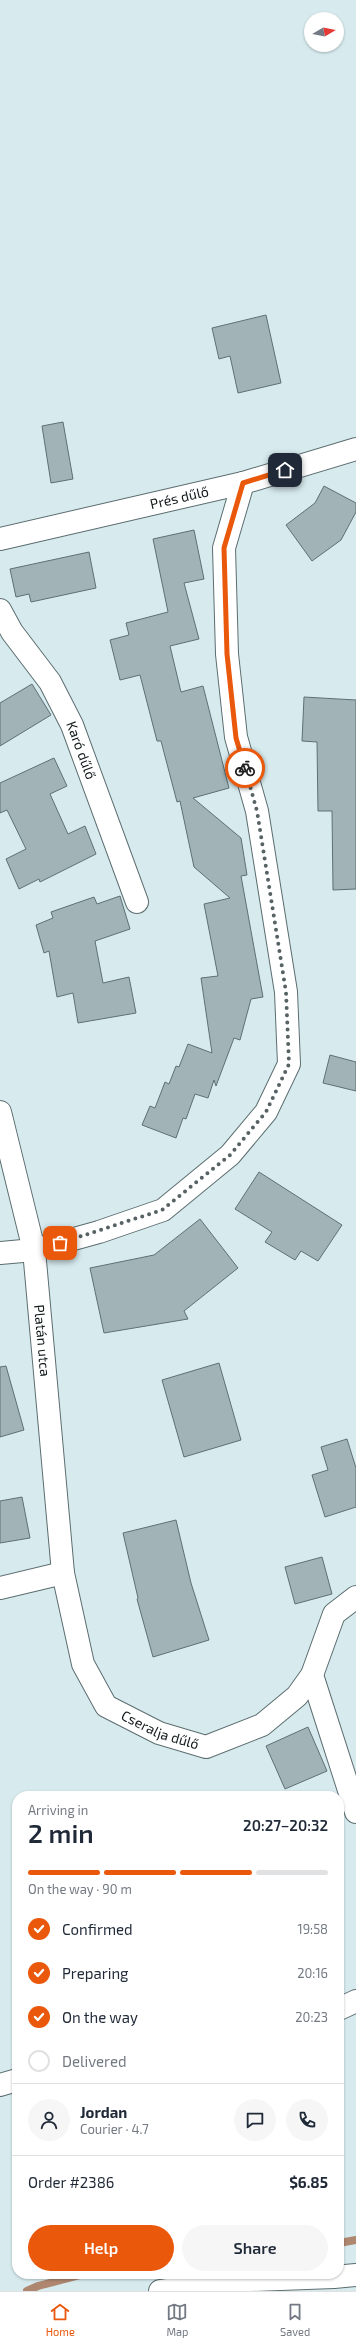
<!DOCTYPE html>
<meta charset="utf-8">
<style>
:root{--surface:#fff;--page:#f6f6f7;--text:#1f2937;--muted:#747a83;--line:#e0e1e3;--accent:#ea580c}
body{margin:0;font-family:"Exo 2",sans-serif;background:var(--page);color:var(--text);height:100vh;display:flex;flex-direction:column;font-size:15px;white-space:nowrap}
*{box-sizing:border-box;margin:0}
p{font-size:13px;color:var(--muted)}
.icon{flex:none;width:22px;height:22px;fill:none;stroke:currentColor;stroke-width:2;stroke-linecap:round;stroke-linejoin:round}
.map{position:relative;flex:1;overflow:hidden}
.details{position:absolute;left:12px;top:1791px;width:332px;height:488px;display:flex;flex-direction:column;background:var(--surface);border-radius:16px;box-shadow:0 1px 3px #0004}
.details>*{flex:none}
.needle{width:26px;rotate:80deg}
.tools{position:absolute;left:304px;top:12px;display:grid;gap:8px}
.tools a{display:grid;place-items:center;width:40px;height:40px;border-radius:50%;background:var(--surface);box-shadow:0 1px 3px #0004;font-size:20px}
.pin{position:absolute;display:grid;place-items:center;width:34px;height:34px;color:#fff;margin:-17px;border-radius:8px;box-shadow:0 2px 6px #0006}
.courier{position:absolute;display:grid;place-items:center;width:40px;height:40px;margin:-20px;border:3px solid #ea580c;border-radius:50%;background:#fff;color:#222;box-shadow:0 1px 5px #0007}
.headline em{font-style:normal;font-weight:600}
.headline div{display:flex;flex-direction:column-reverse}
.headline{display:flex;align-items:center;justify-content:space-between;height:68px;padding:0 16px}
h1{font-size:26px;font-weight:600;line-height:30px}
.bar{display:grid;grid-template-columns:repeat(4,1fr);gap:6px 4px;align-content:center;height:48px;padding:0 16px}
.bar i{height:5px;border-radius:3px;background:var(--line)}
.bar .current{background:var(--accent)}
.bar p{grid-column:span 4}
.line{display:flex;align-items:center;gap:10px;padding:0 16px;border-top:1px solid var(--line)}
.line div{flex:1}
.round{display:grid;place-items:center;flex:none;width:42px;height:42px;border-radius:21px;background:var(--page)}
ol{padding:0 16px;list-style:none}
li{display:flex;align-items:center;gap:12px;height:44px}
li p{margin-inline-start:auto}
li .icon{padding:4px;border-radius:50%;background:var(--accent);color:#fff;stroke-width:4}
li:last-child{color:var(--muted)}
li i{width:22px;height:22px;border:2px solid var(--line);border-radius:50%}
.primary-button{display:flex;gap:8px;margin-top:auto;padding:8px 16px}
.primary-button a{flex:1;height:46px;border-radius:24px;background:var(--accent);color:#fff;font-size:16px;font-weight:600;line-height:46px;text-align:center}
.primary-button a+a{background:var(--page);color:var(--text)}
.menu{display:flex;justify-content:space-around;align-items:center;height:56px;border-top:1px solid var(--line);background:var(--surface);font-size:11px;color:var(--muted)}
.menu a{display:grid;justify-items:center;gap:2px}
.menu .current{color:var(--accent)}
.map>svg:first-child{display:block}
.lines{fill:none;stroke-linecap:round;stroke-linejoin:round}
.stream{stroke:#af8770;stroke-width:8}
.building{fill:#a1b3b7;stroke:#5f7074}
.street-casing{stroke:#5c6d70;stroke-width:24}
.street{stroke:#fff;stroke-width:22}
.done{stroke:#576264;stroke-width:4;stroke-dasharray:0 7.2}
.route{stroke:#ea580c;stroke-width:5}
.labels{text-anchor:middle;stroke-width:3;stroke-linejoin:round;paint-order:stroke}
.street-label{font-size:14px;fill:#12191a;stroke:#d7ebee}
</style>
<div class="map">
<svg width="356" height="2291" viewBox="0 0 356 2291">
<rect width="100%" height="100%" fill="#d7ebee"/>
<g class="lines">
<g class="stream">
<polyline points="339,2243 356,2240"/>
<polyline points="27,2291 38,2286 84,2274"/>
</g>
</g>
<g class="building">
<polygon points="266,315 281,383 238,393 230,356 219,359 212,328"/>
<polygon points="63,422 73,479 51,483 42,426"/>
<polygon points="324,486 356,503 356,512 341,540 312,561 286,525 315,503"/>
<polygon points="194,530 204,579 184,583 199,639 170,646 181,692 203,686 229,788 193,798 241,838 247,875 241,876 263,997 251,999 240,1040 234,1038 216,1086 214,1080 208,1098 195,1094 186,1119 183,1118 176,1138 142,1125 150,1106 155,1108 165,1082 169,1084 176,1066 179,1067 188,1044 212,1053 201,978 218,976 204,904 230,898 194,867 180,801 177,802 161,741 157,741 140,675 120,680 110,640 129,635 126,623 168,612 153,539"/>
<polygon points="89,552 96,588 31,602 29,594 16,597 10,569"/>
<polygon points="32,684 51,715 0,746 0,703"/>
<polygon points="304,697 356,700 356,889 333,890 332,811 318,811 317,742 302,741"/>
<polygon points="54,758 67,786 50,794 68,834 85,826 96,854 40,882 39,879 19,889 6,859 26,849 7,810 0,813 0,783"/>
<polygon points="120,896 130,929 95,941 103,983 129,977 136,1013 78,1023 73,993 57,997 49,951 44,953 36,925 53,918 51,912 94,897 97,904"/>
<polygon points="330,1055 356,1062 356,1091 323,1083"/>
<polygon points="259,1172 342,1225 318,1261 301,1251 295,1260 265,1242 272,1232 235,1209"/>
<polygon points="200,1219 238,1268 184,1311 188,1319 104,1333 90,1268 154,1255"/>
<polygon points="219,1363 241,1440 184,1457 162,1380"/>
<polygon points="6,1366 24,1430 0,1437 0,1367"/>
<polygon points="347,1439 356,1468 356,1507 325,1517 312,1475 328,1470 321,1447"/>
<polygon points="22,1497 30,1538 0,1543 0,1501"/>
<polygon points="176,1520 191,1583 209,1640 153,1657 137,1599 138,1598 123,1533"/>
<polygon points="322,1557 332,1594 295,1604 285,1567"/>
<polygon points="308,1727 327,1771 285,1789 266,1746"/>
</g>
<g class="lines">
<defs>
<g id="street">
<path id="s1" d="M0,539L243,483L356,449"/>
<path id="s2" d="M0,610L12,632L50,682L72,725L137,902"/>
<path id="s3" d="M0,1112L34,1250L63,1573L83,1664L106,1706L159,1733L206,1747L262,1725L297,1696L312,1675L334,1614L356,1597"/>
<polyline points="0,1253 34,1250 99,1232 163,1210 230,1155 266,1112 289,1064 286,992 257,811 236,737 227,654 224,548 243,483"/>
<polyline points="0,1588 63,1573"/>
<polyline points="312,1675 356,1812"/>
<polyline points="339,2009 356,2001"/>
<polyline points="0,2085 17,2080"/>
<polyline points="160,2291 224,2281 334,2277 356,2275"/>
</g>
</defs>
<use href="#street" class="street-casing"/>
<use href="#street" class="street"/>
</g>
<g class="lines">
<polyline class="done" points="60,1243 162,1210 230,1155 266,1112 289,1064 286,992 257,811 245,768"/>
<polyline class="route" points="245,768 236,738 227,654 224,548 243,483 285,470"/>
</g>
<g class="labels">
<g class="street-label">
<text dy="5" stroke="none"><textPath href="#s1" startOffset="184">Prés dűlő</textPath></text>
<text dy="5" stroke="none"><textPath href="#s2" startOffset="163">Karó dűlő</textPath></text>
<text dy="5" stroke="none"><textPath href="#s3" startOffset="233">Platán utca</textPath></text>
<text dy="5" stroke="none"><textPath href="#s3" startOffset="667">Cseralja dűlő</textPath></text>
</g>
</g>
</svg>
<div class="tools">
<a><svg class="needle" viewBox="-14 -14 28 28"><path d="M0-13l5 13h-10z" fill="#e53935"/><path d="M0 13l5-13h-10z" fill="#747a83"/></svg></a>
</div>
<div class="pin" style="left:60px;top:1243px;background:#ea580c"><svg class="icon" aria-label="bag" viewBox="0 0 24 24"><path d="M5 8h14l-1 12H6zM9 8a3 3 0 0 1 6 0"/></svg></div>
<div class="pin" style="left:285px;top:470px;background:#1f2937"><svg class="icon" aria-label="home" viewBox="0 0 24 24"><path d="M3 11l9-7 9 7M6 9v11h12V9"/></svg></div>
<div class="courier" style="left:245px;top:768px"><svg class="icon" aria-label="bike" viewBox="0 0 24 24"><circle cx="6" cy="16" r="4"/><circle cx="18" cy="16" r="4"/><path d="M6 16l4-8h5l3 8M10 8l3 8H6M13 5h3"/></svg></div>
<section class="details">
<div class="headline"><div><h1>2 min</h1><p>Arriving in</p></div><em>20:27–20:32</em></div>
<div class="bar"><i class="current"></i><i class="current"></i><i class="current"></i><i></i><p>On the way · 90 m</p></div>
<ol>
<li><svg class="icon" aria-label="check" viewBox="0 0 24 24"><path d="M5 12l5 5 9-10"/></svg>Confirmed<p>19:58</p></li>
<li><svg class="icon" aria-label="check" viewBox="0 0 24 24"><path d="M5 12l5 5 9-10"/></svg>Preparing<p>20:16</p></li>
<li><svg class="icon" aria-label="check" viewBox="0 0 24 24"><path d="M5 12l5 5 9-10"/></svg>On the way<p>20:23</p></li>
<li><i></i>Delivered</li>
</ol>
<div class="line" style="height:72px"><a class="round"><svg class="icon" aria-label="person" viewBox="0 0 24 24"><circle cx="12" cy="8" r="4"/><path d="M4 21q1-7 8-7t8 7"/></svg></a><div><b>Jordan</b><p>Courier · 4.7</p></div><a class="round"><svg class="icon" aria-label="chat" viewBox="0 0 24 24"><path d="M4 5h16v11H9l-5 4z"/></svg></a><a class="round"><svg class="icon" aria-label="phone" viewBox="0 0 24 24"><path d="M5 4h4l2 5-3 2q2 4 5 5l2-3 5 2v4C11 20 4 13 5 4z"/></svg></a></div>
<div class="line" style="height:52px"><div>Order #2386</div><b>$6.85</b></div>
<div class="primary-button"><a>Help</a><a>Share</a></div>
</section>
</div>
<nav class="menu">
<a class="current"><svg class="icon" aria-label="home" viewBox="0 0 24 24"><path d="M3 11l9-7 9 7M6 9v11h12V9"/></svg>Home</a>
<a><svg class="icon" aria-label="map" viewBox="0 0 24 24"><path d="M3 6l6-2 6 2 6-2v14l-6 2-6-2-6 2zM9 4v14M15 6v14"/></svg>Map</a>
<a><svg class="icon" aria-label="saved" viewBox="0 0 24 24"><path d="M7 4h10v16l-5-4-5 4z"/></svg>Saved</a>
</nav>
